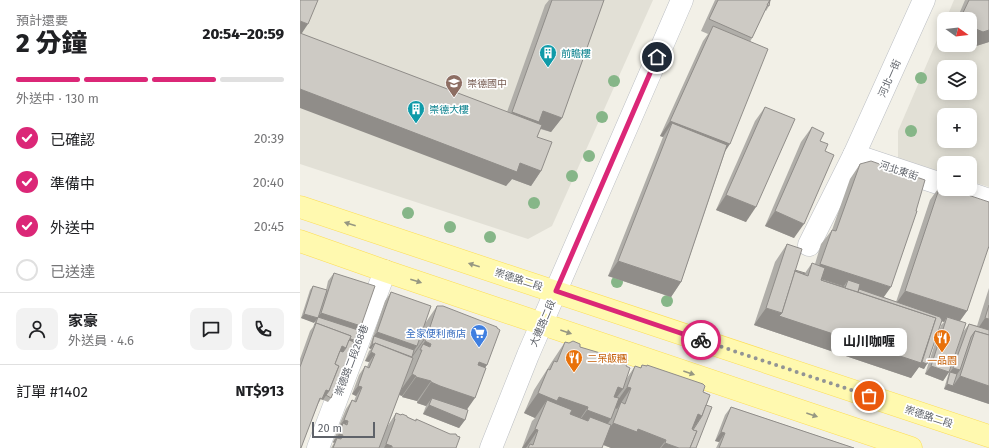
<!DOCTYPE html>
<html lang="zh-TW">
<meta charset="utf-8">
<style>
:root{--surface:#fff;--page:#f2f2f2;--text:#202124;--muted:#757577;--line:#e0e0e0;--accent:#db2777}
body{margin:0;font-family:"Fira Sans","Noto Sans TC",sans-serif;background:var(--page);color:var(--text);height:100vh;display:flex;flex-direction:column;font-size:15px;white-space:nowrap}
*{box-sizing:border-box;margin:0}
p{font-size:13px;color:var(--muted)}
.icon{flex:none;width:22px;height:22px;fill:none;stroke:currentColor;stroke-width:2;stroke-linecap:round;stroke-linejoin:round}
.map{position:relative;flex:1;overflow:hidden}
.sheet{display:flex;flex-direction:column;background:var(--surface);width:300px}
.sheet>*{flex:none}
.needle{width:26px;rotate:105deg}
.tools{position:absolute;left:637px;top:12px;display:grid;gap:8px}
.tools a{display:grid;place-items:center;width:40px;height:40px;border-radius:8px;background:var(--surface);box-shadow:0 2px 10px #0003;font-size:20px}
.scale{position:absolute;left:12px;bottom:10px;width:63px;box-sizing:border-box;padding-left:4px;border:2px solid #5e6269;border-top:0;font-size:11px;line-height:14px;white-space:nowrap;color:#5e6269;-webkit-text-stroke:3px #fff;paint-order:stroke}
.pin{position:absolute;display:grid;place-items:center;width:34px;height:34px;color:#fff;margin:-17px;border:2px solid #fff;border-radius:50%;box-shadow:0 1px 4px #0007}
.courier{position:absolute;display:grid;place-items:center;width:40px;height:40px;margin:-20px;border:3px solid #db2777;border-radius:50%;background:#fff;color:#222;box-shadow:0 1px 5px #0007}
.bubble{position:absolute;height:28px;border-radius:8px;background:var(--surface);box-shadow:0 2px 10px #0003;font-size:13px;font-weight:800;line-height:28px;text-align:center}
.summary em{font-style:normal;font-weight:800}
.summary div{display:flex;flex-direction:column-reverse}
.summary{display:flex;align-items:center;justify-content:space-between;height:68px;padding:0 16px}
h1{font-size:26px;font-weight:800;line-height:30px}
.bar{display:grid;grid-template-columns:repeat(4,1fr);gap:6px 4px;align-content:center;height:48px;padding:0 16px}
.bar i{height:5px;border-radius:3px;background:var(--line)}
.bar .current{background:var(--accent)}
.bar p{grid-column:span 4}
.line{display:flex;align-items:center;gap:10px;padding:0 16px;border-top:1px solid var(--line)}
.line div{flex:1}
.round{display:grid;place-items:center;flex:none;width:42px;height:42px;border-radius:8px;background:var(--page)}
ol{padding:0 16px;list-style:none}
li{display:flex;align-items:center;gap:12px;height:44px}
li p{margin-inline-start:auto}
li .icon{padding:4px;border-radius:50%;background:var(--accent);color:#fff;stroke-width:4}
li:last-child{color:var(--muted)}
li i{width:22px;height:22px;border:2px solid var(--line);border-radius:50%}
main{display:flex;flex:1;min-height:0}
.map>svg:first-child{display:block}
.education{fill:#e2e0d6;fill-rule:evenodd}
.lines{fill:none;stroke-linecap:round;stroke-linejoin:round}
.minor-casing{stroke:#bbbec3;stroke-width:23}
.major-casing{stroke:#fddd54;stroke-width:23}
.minor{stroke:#fff;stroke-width:22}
.major{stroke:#fff9af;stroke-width:22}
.tree{fill:#86b688}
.wall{fill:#b0aea9}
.shaded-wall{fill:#908d89}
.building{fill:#cdcac4;stroke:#908d89}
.oneway{fill:#969782}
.done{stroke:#929495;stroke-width:4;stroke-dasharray:0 7.2}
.route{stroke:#db2777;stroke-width:5}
.labels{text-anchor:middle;stroke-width:3.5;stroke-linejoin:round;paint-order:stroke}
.culture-label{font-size:10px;fill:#0d838f;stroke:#fff;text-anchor:start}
.street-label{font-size:10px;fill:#5e6269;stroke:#fff}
.education-label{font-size:10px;fill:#785e54;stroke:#fff;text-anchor:start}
.shop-label{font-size:10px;fill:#366cbe;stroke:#fff;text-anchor:end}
.food-label{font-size:10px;fill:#c56008;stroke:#fff;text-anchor:start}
</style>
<main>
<section class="sheet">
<div class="summary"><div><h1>2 分鐘</h1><p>預計還要</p></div><em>20:54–20:59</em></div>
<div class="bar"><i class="current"></i><i class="current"></i><i class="current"></i><i></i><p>外送中 · 130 m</p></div>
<ol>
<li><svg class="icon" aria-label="check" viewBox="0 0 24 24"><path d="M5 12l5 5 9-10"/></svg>已確認<p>20:39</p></li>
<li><svg class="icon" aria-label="check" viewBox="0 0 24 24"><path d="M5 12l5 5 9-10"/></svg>準備中<p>20:40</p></li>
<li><svg class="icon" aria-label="check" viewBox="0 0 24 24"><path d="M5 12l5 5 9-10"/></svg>外送中<p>20:45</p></li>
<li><i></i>已送達</li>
</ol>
<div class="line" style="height:72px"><a class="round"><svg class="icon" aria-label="person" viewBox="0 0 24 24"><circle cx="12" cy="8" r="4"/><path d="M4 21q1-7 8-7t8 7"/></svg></a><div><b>家豪</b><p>外送員 · 4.6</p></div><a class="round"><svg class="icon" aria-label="chat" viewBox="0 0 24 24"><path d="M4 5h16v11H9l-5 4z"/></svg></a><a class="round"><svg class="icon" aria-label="phone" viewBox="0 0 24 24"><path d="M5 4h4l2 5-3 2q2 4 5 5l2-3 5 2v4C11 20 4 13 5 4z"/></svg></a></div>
<div class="line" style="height:52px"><div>訂單 #1402</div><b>NT$913</b></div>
</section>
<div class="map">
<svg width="689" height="448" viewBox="0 0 689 448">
<rect width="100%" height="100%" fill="#f2f0e7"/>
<g class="education">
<polygon points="0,0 353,0 252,226 228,239 0,164"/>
<path d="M654,0H689V187L670,181V163H644V173L598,159V131L644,24V45H670V19H646ZM644,67H670V93H644ZM644,115H670V141H644Z"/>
</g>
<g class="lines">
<defs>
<g id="minor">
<polyline points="554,155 644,185"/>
<polyline points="657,189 689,200"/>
<polyline points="509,245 554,155 624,0"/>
<polyline points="18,448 85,271"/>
<polyline points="191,448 228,355 382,0"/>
</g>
<g id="major">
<polyline points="0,207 689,436"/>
<polyline points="0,241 85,271 611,448"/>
</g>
</defs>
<use href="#minor" class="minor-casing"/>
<use href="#major" class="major-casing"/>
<use href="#minor" class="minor"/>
<use href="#major" class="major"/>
</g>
<g class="tree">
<circle cx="621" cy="78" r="6"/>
<circle cx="314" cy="81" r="6"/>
<circle cx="302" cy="117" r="6"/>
<circle cx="611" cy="131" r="6"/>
<circle cx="289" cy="156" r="6"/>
<circle cx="272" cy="176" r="6"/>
<circle cx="234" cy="203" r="6"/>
<circle cx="108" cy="213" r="6"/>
<circle cx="150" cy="227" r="6"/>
<circle cx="190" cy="237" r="6"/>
<circle cx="317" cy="282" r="6"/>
<circle cx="367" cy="301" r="6"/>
</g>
<g class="wall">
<polygon points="249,0 304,0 262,118 251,132 240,129 237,137 241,171 231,186 212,179 206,186 2,34 207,112 245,5"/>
<polygon points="415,0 470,0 469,6 466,11 465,10 452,38 450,42 425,152 381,282 371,297 308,276 363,137 360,136 403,41 408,34 401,31"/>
<polygon points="665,0 689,0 689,42 673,47 670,19 657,19"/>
<polygon points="465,107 446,222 416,210 455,121"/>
<polygon points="512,127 525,151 494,238 465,226 501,142"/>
<polygon points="560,164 584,297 596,302 630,200 640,186 667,311 660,321 649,372 663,332 669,324 677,326 689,288 689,404 644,389 649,372 643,381 625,374 641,325 644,322 642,321 624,369 619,367 611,378 454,325 475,262 487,244 495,270 505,273 512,263 515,264 521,244 532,230 550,179"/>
<polygon points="34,273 61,326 58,330 31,398 28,402 21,399 18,404 0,448 0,359 10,331 13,327 15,322 1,318 10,290 13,286 26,290 28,281"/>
<polygon points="91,292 126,322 137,306 187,365 185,367 167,409 165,420 159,428 123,414 126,406 117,403 117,401 102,397 102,396 99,395 87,427 96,413 116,421 116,419 156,448 31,448 34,443 33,442 37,432 39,429 38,428 46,409 52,400 54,401 56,396 52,394 59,375 65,366 67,367 69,362 65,361 69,351 71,349 69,348 85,301"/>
<polygon points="265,342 280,347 306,355 308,353 326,366 327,378 335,366 340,368 342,365 347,366 347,365 403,392 406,405 396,448 311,448 303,445 302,448 222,448 232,421 235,418 224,413 234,390 248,368 251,363"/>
<polygon points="431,407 554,448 416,448 419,442 415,441 425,415"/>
</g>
<g class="shaded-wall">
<polygon points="0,21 8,24 0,36"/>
<polygon points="671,27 689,30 689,42 673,47 669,45 670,45 670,28"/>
<polygon points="0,89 220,163 241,171 231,186 212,179 206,186 0,108"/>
<polygon points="243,111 262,118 251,132 236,127 202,127 212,112"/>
<polygon points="370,121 430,144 420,159 372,123 363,137 360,136"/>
<polygon points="426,195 456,207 446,222 416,210"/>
<polygon points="475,211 504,224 494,238 465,226"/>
<polygon points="318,261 381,282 371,297 308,276"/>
<polygon points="520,264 591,287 581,301 556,293 548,280 542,289 510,279"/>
<polygon points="605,291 667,311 656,326 647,317 644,322 595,305"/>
<polygon points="466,308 619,361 627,364 624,369 619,367 611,378 454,325"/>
<polygon points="21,313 61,326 55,335 18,317 14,323 1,318 4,314 17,318"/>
<polygon points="685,318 689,319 689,337 675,333"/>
<polygon points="77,332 117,346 111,355 74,336"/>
<polygon points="42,336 55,340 52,345"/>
<polygon points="126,336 127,336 113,356 112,356"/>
<polygon points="125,341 131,344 117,364 122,350 122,346"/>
<polygon points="72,344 74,344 71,349 69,348"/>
<polygon points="42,346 46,348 40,356 37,355"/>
<polygon points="71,352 75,354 69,362 65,361"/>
<polygon points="179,362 187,365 177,379 164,385"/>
<polygon points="631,366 649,372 643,381 625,374"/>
<polygon points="653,368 660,370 654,379 650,372"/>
<polygon points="112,374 116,376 102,396 98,394"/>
<polygon points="660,376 689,386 689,404 644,389 647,384 653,386"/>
<polygon points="116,377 131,381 117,401 102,397"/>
<polygon points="131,382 175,398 161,418 165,420 159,428 123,414 129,405 132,398 126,406 117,403"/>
<polygon points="58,386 62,387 56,396 52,394"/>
<polygon points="318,387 323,389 308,409"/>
<polygon points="327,387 331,388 317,409 313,407"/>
<polygon points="26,390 29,391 23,400 21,399"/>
<polygon points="238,393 259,397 288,407 274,428 247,400 235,418 224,413"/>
<polygon points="287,410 311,419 297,439 288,421 290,417 279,433 273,430"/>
<polygon points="398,414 402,416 388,436"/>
<polygon points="44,420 48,421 42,430 43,423 39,429 38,428"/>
<polygon points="313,423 338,429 366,440 360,448 311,448 299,443"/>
<polygon points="235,429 238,430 226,448 222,448"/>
<polygon points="421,432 425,433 419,442 415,441"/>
<polygon points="39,434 43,435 37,444 37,438 34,443 33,442"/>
<polygon points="365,443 379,448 361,448"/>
<polygon points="86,444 92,446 91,448 84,448 85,447 84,448"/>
</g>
<g class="building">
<polygon points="0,0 18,0 8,24 0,21"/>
<polygon points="252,0 304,0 262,118 243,111 239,122 212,112"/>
<polygon points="418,0 470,0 452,38 409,19"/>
<polygon points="470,0 469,6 467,5"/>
<polygon points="669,0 689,0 689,30 683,32 671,27 670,30 670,19 660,19"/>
<polygon points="413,26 468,49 430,144 370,121"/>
<polygon points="0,33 242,125 237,137 252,142 241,171 220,163 217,172 0,89"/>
<polygon points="465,107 495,119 456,207 426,195"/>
<polygon points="372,123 427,145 381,282 318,261"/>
<polygon points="512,127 524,133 520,141 528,144 525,151 534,155 504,224 475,211"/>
<polygon points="571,161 625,180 616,211 617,211 591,287 520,264 532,230 536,231 560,164"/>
<polygon points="640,186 644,187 644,189 650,189 689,202 689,246 667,311 605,291"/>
<polygon points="487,244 502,249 482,313 466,308"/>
<polygon points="512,263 525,268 521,280 636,318 621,363 479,316 482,313 495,271 508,276"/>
<polygon points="495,270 505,273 505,274 495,271"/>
<polygon points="34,273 75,286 61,326 21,313"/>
<polygon points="522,279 544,286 544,287 521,280"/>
<polygon points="548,280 560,284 558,292 545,288"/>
<polygon points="13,286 27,290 18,318 4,314"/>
<polygon points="559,289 640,317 642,320 627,364 622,362 636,318 558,292"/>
<polygon points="91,292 131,306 117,346 77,332"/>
<polygon points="689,305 689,319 685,318"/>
<polygon points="137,306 143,306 197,327 197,328 200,330 187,365 179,362 178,365 186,368 175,398 140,386 131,382 131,381 116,377 116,376 112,374 122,350 120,350 123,344 130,347 131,344 125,341 127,336 126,336 128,330 129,330"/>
<polygon points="18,317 58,330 55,340 50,339 51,336 16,323 15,325"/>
<polygon points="647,317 666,323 649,372 631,366"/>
<polygon points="16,323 51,336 46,348 42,346 35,364 39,366 29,391 26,390 22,399 20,398 1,448 0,448 0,367"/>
<polygon points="669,324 689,330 689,335 675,331 671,337 660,370 653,368"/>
<polygon points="675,331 689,335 689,386 660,376"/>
<polygon points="74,336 114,350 112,357 75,343 74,344 72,344"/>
<polygon points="49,340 54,342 31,398 26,395 29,391 39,366 35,364 40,351 43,352 46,348"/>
<polygon points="273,341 280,344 280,347 307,355 308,353 314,354 328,360 326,366 330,368 323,389 318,387 314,397 319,398 311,419 287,410 288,407 259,397 257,401 238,393 248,369 250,370 254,361 257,362 265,342 269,343"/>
<polygon points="75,343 113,358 79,448 33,448 37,438 41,439 43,435 39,434 43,423 47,425 48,421 44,420 52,400 56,402 62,387 58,386 65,366 69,368 75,354 71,352"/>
<polygon points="342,365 347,366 347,365 403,384 405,386 403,392 410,395 402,416 398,414 392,429 397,431 390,448 379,448 365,443 366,440 338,429 337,432 313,423 321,402 325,404 331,388 327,387 335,366 341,368"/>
<polygon points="650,372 657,374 653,386 647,384"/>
<polygon points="132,398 168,410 165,420 129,405"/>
<polygon points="247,400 272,410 270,414 288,421 290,417 311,425 302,448 228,448 230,444 233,445 238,430 235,429"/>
<polygon points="406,405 412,407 396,448 390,448 397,431 393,430 402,416"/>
<polygon points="431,407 554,448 419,448 425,433 421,432"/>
<polygon points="96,413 101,415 102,414 107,416 107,417 116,421 116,419 150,434 156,434 157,436 160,437 156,448 92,448 92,446 86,444 95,419 94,419"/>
</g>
<defs><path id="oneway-solid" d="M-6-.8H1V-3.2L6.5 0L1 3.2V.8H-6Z"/></defs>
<g class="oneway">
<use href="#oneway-solid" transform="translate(50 224) rotate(-162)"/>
<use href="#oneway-solid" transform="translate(174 265) rotate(-162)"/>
<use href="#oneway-solid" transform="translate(116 281) rotate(18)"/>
<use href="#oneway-solid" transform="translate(266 332) rotate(19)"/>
<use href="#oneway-solid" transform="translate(389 373) rotate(19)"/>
<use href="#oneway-solid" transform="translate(512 415) rotate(19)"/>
</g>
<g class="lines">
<polyline class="done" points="401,340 569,396"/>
<polyline class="route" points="357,57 256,291 401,340"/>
</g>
<defs>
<symbol id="building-pin" viewBox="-11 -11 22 30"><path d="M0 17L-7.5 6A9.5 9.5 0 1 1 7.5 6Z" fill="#0f9aa8" stroke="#fff"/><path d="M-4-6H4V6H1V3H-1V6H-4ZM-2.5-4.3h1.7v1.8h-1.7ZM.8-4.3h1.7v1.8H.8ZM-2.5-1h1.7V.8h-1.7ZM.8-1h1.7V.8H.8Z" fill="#fff"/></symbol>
<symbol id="school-pin" viewBox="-11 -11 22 30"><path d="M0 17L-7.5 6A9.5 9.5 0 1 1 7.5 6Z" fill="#8d6e63" stroke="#fff"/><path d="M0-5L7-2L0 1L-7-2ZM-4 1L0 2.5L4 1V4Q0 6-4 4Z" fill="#fff"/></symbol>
<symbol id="supermarket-pin" viewBox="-11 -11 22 30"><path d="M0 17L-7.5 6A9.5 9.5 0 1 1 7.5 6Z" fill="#3f7fe0" stroke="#fff"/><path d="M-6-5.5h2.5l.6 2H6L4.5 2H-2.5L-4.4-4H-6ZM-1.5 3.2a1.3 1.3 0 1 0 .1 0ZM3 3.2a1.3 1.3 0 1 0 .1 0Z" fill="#fff"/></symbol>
<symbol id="restaurant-pin" viewBox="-11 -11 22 30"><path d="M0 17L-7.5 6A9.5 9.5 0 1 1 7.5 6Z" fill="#e8710a" stroke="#fff"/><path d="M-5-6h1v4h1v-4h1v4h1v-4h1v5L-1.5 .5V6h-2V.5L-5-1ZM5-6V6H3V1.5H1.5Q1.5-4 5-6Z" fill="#fff"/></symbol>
</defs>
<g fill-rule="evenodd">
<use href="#building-pin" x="238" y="43" width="20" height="27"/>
<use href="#school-pin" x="144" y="73" width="20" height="27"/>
<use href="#building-pin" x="106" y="99" width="20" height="27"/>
<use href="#supermarket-pin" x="169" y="323" width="20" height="27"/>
<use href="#restaurant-pin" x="632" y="328" width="20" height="27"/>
<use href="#restaurant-pin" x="264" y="348" width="20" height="27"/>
</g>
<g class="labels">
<g class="culture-label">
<text x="261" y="57">前瞻樓</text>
<text x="129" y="113">崇德大樓</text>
</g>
<g class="street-label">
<text transform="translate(589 78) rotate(-66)" y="4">河北一街</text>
<text transform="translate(599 170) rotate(18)" y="4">河北東街</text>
<text transform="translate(219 279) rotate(18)" y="4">崇德路二段</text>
<text transform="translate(242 323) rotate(-67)" y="4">大連路二段</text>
<text transform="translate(51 360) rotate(-69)" y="4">崇德路二段268巷</text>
<text transform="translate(629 416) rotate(18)" y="4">崇德路二段</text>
</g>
<g class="education-label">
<text x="167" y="87">崇德國中</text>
</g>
<g class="shop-label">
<text x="166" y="337">全家便利商店</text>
</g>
<g class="food-label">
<text x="287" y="362">二呆飯糰</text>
<text x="642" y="364" text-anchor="middle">一品園</text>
</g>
</g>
</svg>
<div class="tools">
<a><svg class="needle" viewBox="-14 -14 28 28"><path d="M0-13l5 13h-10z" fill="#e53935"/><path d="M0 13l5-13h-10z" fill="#757577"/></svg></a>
<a><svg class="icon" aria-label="layers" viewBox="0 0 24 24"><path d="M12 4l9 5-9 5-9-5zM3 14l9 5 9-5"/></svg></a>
<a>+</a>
<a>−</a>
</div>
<div class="scale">20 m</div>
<div class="pin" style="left:569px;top:396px;background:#ea580c"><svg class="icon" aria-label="bag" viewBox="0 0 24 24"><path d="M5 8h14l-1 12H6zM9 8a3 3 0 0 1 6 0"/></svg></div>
<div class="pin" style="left:357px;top:57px;background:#1f2937"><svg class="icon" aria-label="home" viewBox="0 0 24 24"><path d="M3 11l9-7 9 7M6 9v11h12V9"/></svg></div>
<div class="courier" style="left:401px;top:340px"><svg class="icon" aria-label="bike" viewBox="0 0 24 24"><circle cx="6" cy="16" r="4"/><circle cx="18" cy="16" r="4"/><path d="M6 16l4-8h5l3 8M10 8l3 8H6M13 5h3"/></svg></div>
<div class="bubble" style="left:531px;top:328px;width:76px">山川咖喱</div>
</div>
</main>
